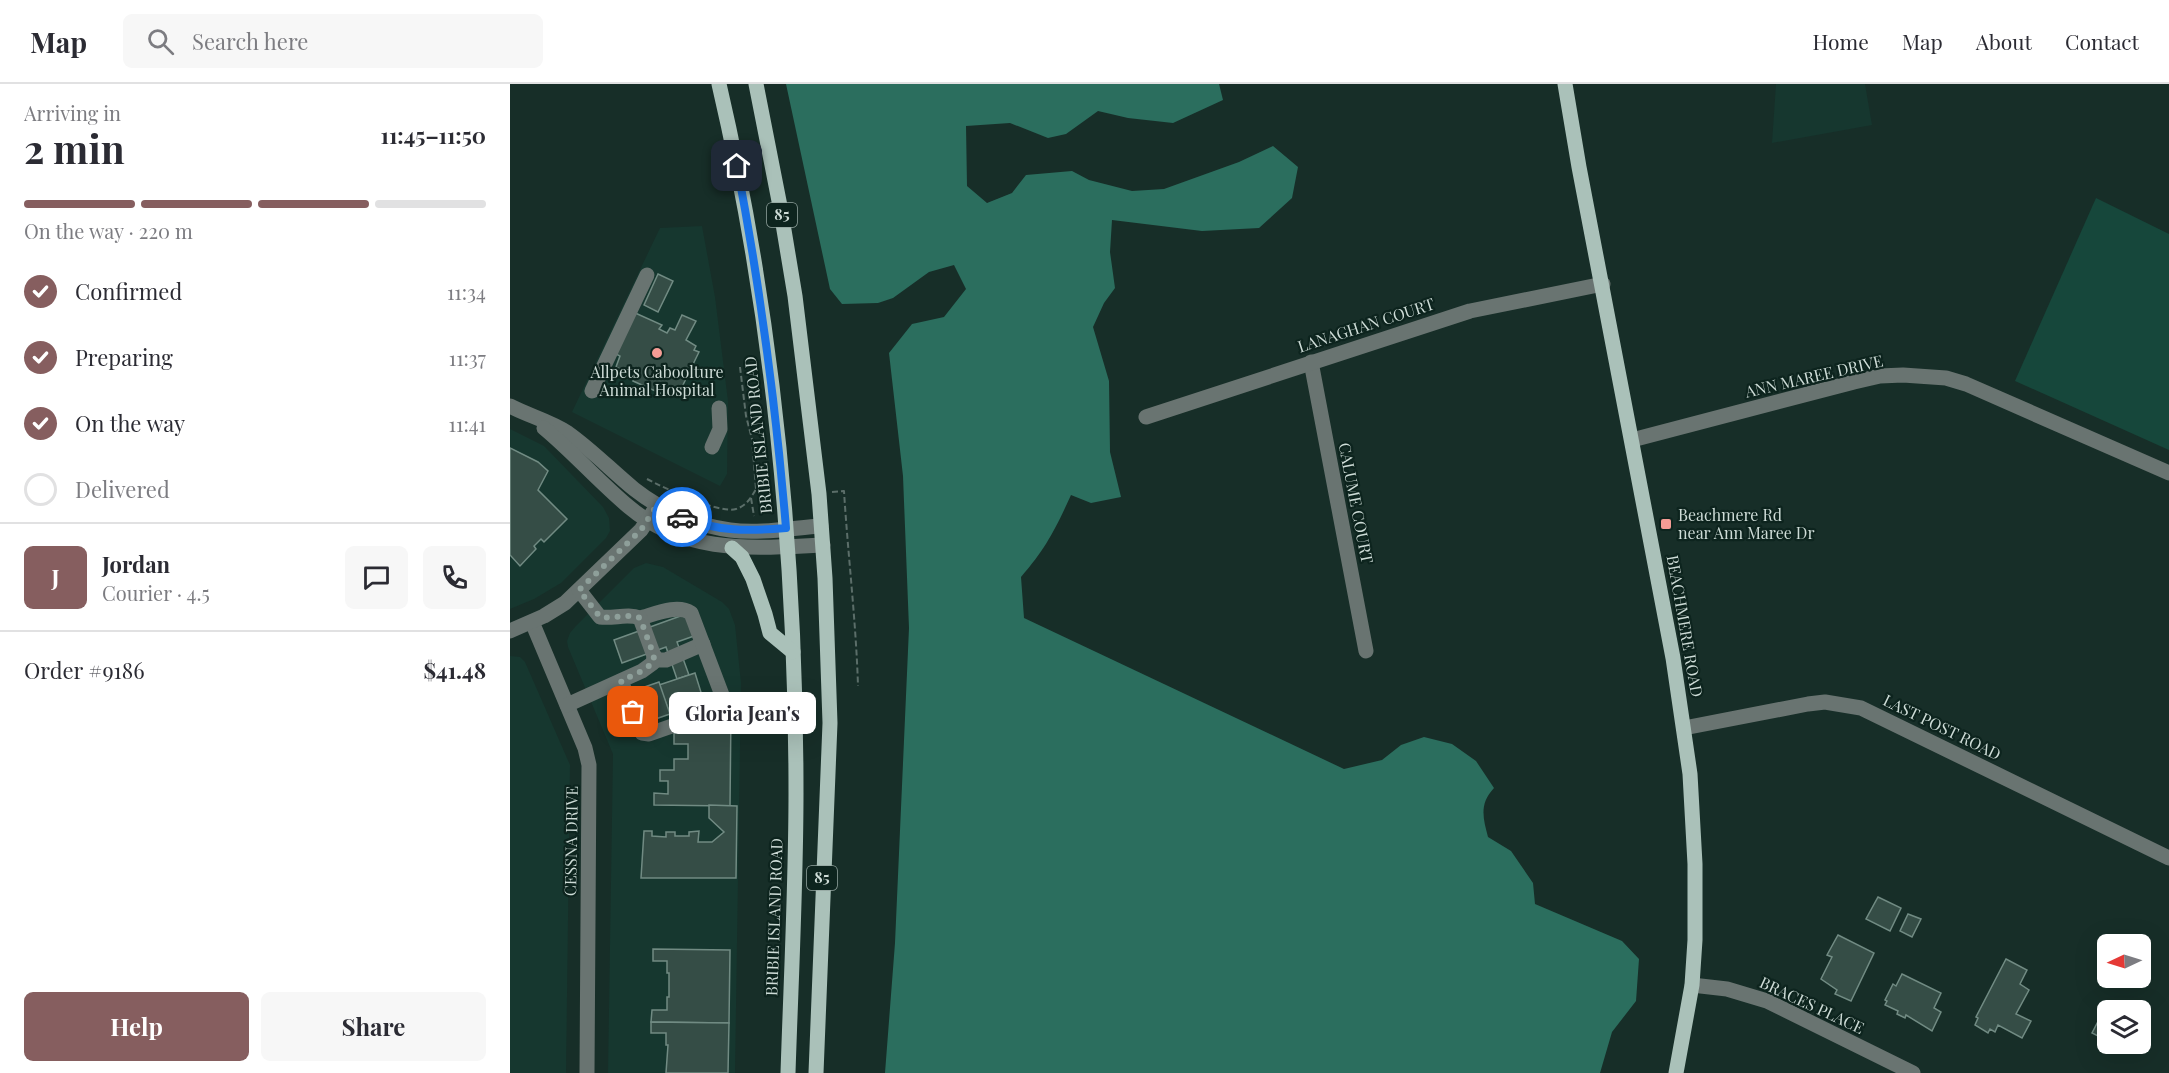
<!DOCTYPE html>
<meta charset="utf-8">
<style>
:root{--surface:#fff;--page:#f7f7f7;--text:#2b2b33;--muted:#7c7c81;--line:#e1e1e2;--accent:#865e5f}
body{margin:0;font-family:"Playfair Display",serif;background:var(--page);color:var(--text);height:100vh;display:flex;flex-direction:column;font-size:22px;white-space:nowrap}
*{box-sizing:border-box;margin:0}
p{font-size:20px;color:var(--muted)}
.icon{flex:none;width:33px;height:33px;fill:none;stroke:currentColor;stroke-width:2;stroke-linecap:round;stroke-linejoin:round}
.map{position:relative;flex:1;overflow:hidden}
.side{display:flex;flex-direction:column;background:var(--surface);width:510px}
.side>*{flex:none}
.needle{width:39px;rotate:266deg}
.buttons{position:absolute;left:1587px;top:850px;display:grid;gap:12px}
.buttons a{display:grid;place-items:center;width:54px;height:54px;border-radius:9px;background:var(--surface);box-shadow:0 6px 24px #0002;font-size:30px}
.pin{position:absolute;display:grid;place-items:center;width:51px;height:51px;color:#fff;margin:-26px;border-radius:12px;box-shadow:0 3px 9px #0006}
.courier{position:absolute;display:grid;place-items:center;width:60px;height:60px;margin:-30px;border:4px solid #1a73e8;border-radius:50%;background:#fff;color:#222;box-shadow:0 2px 8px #0007}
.bubble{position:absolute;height:42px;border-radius:9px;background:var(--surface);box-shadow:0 6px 24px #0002;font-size:20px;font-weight:700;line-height:42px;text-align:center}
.headline em{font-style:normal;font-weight:700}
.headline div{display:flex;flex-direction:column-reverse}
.headline{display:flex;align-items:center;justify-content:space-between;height:102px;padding:0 24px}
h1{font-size:39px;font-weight:700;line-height:45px}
.bar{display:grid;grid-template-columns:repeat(4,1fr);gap:9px 6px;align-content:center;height:72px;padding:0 24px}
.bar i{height:8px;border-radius:4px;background:var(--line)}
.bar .active{background:var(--accent)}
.bar p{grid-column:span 4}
.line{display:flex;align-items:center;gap:15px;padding:0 24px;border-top:2px solid var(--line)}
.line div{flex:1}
.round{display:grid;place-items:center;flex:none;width:63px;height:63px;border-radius:9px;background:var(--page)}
ol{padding:0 24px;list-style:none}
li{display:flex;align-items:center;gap:18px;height:66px}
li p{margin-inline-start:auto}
li .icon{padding:6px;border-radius:50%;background:var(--accent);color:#fff;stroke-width:4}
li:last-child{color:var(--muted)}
li i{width:33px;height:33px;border:3px solid var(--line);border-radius:50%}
.button{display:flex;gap:12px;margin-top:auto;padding:12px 24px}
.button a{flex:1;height:69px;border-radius:9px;background:var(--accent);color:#fff;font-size:24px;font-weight:700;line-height:69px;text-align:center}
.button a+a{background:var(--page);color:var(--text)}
header{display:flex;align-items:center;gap:36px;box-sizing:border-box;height:84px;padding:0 30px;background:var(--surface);border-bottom:2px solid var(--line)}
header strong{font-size:28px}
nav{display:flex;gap:33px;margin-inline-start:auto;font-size:21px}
.search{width:420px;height:54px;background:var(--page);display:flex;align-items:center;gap:15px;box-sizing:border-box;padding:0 21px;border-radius:9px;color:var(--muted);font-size:22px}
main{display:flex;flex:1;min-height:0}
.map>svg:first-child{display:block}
.built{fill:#16372f}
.green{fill:#16473b}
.forest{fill:#2b6e5e}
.building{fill:#354d46;stroke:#718b83;stroke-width:1.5}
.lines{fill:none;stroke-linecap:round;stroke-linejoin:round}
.path{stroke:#5b6e69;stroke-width:2;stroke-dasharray:6 3;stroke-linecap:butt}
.minor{stroke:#697471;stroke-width:15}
.major{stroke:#aac1b9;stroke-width:15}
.done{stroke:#8e9f9a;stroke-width:6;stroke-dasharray:0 10.8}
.route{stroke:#1a73e8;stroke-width:8}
.poi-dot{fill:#f59c95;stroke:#0d241e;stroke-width:2}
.labels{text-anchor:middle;stroke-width:4.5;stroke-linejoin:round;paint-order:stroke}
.shield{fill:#0d241e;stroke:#94a5a0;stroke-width:1.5}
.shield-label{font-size:15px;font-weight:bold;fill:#cedcd7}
.street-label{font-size:16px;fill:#cedcd7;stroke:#0d241e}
.poi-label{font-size:16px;fill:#cedcd7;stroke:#0d241e}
</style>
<header>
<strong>Map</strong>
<div class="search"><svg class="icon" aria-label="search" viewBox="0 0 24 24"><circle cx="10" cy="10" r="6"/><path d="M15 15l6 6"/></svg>Search here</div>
<nav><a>Home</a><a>Map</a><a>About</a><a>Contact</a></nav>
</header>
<main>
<section class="side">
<div class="headline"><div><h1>2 min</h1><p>Arriving in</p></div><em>11:45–11:50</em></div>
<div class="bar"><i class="active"></i><i class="active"></i><i class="active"></i><i></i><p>On the way · 220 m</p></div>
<ol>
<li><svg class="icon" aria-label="check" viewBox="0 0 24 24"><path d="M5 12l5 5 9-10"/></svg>Confirmed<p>11:34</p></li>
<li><svg class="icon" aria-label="check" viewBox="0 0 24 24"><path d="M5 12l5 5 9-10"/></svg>Preparing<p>11:37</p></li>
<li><svg class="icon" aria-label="check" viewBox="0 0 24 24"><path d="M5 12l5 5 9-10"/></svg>On the way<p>11:41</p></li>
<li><i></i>Delivered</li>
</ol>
<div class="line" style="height:108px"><b class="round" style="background:var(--accent);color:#fff">J</b><div><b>Jordan</b><p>Courier · 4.5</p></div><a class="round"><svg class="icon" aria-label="chat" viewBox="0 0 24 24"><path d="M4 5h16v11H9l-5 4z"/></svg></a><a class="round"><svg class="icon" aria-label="phone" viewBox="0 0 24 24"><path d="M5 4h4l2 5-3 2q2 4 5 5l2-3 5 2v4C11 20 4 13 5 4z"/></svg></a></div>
<div class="line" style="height:78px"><div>Order #9186</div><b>$41.48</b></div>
<div class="button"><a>Help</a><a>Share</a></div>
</section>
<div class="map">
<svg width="1659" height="989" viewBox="0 0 1659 989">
<rect width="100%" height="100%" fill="#172e28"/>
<g class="built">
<polygon points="1266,0 1355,0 1362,41 1262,59"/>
<polygon points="192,142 205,213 218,317 217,390 210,402 62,328 150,144"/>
<polygon points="0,345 34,362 93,423 99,434 100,447 96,454 51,499 24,515 0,525"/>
<polygon points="136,479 153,483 212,518 219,525 225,541 231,599 225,989 98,989 103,670 58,563 57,557 60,549 65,543 124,484"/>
<polygon points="0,572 10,573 15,578 60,681 56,989 0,989"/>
</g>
<polygon class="green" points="1586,114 1659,150 1659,366 1505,297"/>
<path class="forest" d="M276,0H709L713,16L663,39L618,34L588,27L556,50L538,54L500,39L456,42L457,102L477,119L502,109L516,91L562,87L579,96L622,107L654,105L729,78L763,62L788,83L782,114L749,144L692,147L602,136L600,168L605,204L594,219L583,243L599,297L600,368L611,413L581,419L561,411C545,446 536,464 511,493L514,534L834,685L872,676L891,661L914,653L942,660L966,677L984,704C969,720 973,734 978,753L1001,767L1023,799L1025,820L1112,857L1129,875L1126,917L1102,948L1090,989H375L385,859L399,544L393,392L379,269L402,240L434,233L456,205L444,181L419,188L383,214L368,219L332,220L320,205Z"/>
<g class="building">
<polygon points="148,190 163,197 148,228 134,221"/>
<polygon points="123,228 152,241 149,245 157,249 160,244 165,246 172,231 186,237 176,256 186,262 184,266 189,268 172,303 152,310 123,297 124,294 111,288 112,286 106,283 110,272 104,269"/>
<polygon points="0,364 28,378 38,387 28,406 57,435 34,458 31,455 24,462 26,465 10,482 0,471"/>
<polygon points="176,530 184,552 167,558 179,591 167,595 156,563 112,579 104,556"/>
<polygon points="185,589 194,618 160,630 149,601"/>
<polygon points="149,598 160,630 131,640 120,608"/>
<polygon points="221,628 220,722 144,721 144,709 158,710 158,697 150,697 150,686 164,686 164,675 178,675 178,660 164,660 164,649"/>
<polygon points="199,721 227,722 226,794 131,794 134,747 142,747 142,752 156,753 156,748 165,748 165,752 179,752 179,748 189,747 188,758 202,758 214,748 199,734"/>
<polygon points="1368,813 1391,824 1380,847 1356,835"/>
<polygon points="1398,830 1411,835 1402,853 1390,847"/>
<polygon points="1328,851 1364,869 1341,917 1325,910 1327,906 1311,895 1322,873 1317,871"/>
<polygon points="143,865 220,866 219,939 141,938 142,926 157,926 157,913 159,913 159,889 157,889 157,877 143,877"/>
<polygon points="1496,875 1517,886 1510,900 1519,906 1506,930 1521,937 1512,954 1488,941 1485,948 1480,945 1478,949 1465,941 1468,934 1466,933"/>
<polygon points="1392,890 1431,909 1424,924 1431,928 1422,947 1396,931 1395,934 1387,930 1388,927 1375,921 1377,917 1375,916 1383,900 1386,902"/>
<polygon points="1594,926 1598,927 1598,957 1582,949"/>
<polygon points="141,938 219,939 218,989 156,989 158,961 156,961 156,949 141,949"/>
</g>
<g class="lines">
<g class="path">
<polyline points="230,283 236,332 242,355 246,405"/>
<path d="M137,395C154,404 209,430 226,425C236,422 241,414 246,405L257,404"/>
<path d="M322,408L334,407C338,472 346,537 348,602"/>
<polyline points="241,414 244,432"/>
</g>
<g class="minor">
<polyline points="801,278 856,567"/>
<polyline points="82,307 137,191"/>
<path d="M0,322C19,332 40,337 58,349C82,366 102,387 124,405C152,427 185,441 220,446C249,450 282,444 311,442"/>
<polyline points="636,333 960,227 1093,200"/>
<path d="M34,344C64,369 89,398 119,423C176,471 243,464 313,461"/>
<polyline points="1122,356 1344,298 1370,292 1393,291 1436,294 1456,300 1659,389"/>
<polyline points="202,363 210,345 209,324"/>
<polyline points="22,538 75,664 79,681 77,989"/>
<polyline points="0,547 34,532 55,519 131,446 143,428"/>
<polyline points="144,572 149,576 156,576 193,560"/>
<path d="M111,597L132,649L139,650L205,627L212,618V611L181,529C167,520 145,530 130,534"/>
<path d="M57,621L132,587L143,579L144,572L130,534C117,529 104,535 90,533L69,506"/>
<polyline points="1174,644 1298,620 1315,618 1351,624 1659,774"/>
<polyline points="1182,901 1217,905 1257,917 1403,989"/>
</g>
<g class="major">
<path d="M209,0C263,232 286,471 286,709C286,802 281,896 278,989"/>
<polyline points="246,0 270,122 285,212 309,410 315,494 320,639 306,989"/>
<polyline points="1055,0 1069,83 1163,574 1180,690 1185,780 1185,856 1182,901 1166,989"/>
<polyline points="222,464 232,473 243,495 255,530 260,549 283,568"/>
</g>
</g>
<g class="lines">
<path class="done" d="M123,628L111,597L132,587L143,579L144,572L130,534C117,529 104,535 90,533L69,506L131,446L147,421L172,433"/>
<path class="route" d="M172,433C206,448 240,447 276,444C266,323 250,202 227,82"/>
</g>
<g class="poi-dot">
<circle cx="147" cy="269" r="6"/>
<rect x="1150" y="434" width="12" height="12" rx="3"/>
</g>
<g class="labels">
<g class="shield">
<rect x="257" y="119" width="30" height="24" rx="4.5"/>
<rect x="297" y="782" width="30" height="24" rx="4.5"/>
</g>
<g class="shield-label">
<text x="272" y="136">85</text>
<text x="312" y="799">85</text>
</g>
<g class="street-label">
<text transform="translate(856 241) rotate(-18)" y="6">LANAGHAN COURT</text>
<text transform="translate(1304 292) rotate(-13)" y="6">ANN MAREE DRIVE</text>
<text transform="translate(248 351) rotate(-96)" y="6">BRIBIE ISLAND ROAD</text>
<text transform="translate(846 419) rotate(79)" y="6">CALUME COURT</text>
<text transform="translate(1175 542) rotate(80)" y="6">BEACHMERE ROAD</text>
<text transform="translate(1432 643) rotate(26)" y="6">LAST POST ROAD</text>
<text transform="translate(61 757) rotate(-89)" y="6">CESSNA DRIVE</text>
<text transform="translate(264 833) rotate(-88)" y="6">BRIBIE ISLAND ROAD</text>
<text transform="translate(1302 921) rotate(25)" y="6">BRACES PLACE</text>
</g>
<g class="poi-label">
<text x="147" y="294">Allpets Caboolture<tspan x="147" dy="18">Animal Hospital</tspan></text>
<text x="1168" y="437" text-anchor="start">Beachmere Rd<tspan x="1168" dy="18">near Ann Maree Dr</tspan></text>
</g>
</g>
</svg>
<div class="buttons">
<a><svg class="needle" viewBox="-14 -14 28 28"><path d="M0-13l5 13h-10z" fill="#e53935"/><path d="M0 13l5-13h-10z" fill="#7c7c81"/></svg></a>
<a><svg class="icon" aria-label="layers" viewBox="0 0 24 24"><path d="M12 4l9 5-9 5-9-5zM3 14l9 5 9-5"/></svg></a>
</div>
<div class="pin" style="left:123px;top:628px;background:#ea580c"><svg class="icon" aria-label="bag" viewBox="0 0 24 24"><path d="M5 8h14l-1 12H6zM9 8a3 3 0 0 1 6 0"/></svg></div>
<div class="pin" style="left:227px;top:82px;background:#1f2937"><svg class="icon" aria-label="home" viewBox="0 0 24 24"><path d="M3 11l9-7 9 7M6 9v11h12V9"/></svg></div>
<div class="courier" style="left:172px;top:433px"><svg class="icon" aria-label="car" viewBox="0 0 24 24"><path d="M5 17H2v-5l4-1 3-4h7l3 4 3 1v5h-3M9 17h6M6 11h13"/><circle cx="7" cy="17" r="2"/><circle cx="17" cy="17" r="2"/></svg></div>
<div class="bubble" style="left:159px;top:608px;width:147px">Gloria Jean's</div>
</div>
</main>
